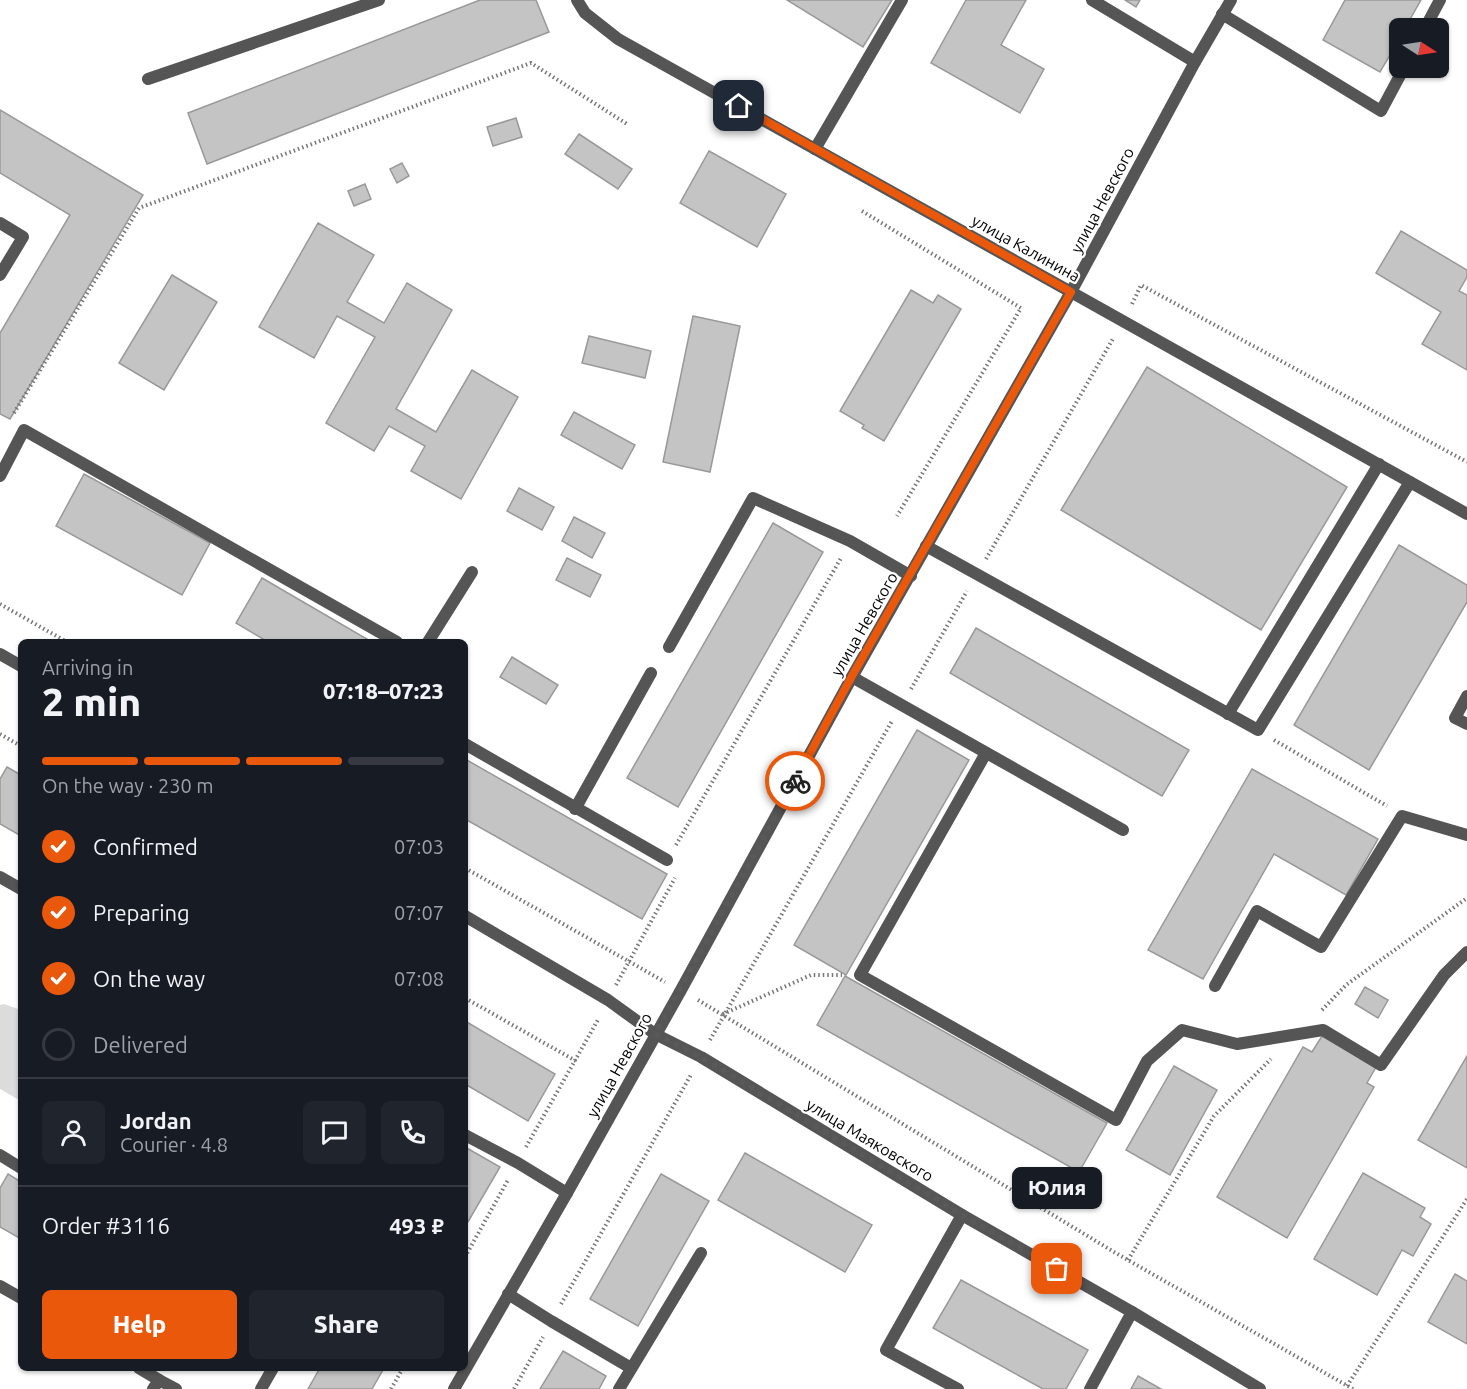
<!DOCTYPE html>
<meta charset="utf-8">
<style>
:root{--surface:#171b24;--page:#20242c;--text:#f1f3f6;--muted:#9ea1a6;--line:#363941;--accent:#ea580c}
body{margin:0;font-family:Ubuntu,sans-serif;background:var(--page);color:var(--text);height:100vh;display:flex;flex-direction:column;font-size:22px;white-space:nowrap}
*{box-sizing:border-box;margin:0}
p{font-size:20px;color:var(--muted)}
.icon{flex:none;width:33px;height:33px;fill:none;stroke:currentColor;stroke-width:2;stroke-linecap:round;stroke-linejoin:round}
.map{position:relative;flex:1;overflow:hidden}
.side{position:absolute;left:18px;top:639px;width:450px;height:732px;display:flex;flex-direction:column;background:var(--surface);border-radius:9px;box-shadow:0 2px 4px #0004}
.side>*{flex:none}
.needle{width:39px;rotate:102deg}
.fabs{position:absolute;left:1389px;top:18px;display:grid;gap:12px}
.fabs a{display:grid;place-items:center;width:60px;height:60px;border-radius:9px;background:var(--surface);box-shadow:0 2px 4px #0004;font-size:30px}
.pin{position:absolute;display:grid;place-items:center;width:51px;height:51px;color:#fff;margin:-26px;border-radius:12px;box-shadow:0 3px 9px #0006}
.courier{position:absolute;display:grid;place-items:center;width:60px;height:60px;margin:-30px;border:4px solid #ea580c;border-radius:50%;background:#fff;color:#222;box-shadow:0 2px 8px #0007}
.bubble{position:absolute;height:42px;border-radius:9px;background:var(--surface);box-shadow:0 2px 4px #0004;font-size:20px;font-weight:800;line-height:42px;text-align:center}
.overview em{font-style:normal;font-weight:800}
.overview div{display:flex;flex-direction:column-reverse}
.overview{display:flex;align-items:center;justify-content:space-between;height:102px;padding:0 24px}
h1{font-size:39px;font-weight:800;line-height:45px}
.bar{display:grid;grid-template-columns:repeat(4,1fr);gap:9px 6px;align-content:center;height:72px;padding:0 24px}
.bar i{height:8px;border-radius:4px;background:var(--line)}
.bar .on{background:var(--accent)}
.bar p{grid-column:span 4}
.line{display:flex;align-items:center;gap:15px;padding:0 24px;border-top:2px solid var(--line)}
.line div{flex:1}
.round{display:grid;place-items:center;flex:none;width:63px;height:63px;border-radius:9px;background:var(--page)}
ol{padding:0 24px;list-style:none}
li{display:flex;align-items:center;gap:18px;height:66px}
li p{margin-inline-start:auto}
li .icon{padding:6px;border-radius:50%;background:var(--accent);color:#fff;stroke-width:4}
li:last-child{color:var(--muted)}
li i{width:33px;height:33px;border:3px solid var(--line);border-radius:50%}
.primary-button{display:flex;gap:12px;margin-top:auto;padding:12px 24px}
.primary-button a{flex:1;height:69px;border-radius:9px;background:var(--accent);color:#fff;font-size:24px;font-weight:800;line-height:69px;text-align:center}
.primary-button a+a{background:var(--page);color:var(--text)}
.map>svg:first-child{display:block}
.green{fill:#dcdcdc}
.building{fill:#c4c4c4;stroke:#999;stroke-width:1.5}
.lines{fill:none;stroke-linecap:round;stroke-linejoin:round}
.path{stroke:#777;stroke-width:4;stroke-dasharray:1.5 3;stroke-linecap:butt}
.service{stroke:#555;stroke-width:12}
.minor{stroke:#555;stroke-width:12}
.tertiary{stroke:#555;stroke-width:12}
.done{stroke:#595959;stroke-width:6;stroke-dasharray:0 10.8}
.route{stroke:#ea580c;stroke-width:8}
.labels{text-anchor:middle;stroke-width:4.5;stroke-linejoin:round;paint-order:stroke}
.street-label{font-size:16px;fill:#000;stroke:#fff}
</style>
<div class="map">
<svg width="1467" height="1389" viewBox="0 0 1467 1389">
<rect width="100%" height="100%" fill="#fff"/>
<polygon class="green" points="4,1004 21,1010 21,1101 0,1089 0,1005"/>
<g class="building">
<polygon points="480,0 536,0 549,32 207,164 188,113"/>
<polygon points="787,0 892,0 863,47"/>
<polygon points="966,0 1026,0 1001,45 1044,69 1020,113 931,63"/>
<polygon points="1125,0 1140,0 1136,7"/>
<polygon points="1345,0 1421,0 1405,28 1400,28 1400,38 1380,72 1323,40"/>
<polygon points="0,110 143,195 10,419 0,414 0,333 70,215 0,173"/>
<polygon points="516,118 522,137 493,146 487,127"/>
<polygon points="579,134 632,169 618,189 565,154"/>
<polygon points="709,151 786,194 757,247 680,203"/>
<polygon points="402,163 409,176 397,183 390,169"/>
<polygon points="365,184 371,199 354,206 348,191"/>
<polygon points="318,223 374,255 347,302 384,323 407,283 452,310 396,409 436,432 472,370 518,397 461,499 411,471 425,446 389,426 374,451 326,423 375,337 337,316 314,358 259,327"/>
<polygon points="1401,231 1467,270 1467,277 1459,291 1467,295 1467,370 1422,344 1441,312 1376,273"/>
<polygon points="172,275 217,302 164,390 119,363"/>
<polygon points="911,290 933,303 938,295 961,309 884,441 862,428 864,425 840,411"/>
<polygon points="693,316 740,326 710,472 663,462"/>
<polygon points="589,336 651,351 645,378 582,363"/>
<polygon points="1147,367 1347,487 1261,630 1061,510"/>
<polygon points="574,412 635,445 622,469 561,435"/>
<polygon points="84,474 210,543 182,595 56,526"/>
<polygon points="519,488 554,507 542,530 507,511"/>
<polygon points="574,517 605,533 592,558 562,541"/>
<polygon points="773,523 823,552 678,807 627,778"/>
<polygon points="1399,545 1467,585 1467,602 1369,770 1294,725"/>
<polygon points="567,558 601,575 590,597 556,580"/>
<polygon points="262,578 372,642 268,642 236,623"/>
<polygon points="976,628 1189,750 1162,796 950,673"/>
<polygon points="512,657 558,685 546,704 500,677"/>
<polygon points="917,730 969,760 846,975 794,945"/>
<polygon points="465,759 667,874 642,919 465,819"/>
<polygon points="7,767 21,775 21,836 0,824 0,779"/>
<polygon points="1252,769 1378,839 1346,895 1274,854 1203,979 1148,950"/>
<polygon points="845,976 1107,1123 1079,1172 817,1025"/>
<polygon points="1365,987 1388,1000 1378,1018 1355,1004"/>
<polygon points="465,1021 555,1074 528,1121 465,1084"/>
<polygon points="1322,1036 1376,1067 1367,1083 1374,1087 1287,1238 1217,1197 1303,1047 1312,1052"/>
<polygon points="1467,1056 1467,1168 1418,1140"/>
<polygon points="1174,1066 1217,1090 1170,1175 1126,1150"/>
<polygon points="465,1147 500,1167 465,1227"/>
<polygon points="745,1153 872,1225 845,1272 718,1200"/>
<polygon points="1363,1173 1425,1208 1420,1217 1431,1224 1413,1256 1402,1250 1377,1295 1314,1259"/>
<polygon points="8,1174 21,1182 21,1239 0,1227 0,1188"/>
<polygon points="661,1174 709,1201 638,1326 590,1299"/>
<polygon points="1455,1274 1467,1281 1467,1344 1428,1322"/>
<polygon points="961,1280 1088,1350 1066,1389 1043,1389 933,1328"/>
<polygon points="563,1351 606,1376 599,1389 540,1389"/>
<polygon points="320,1368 384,1368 372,1389 308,1389"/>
<polygon points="1138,1376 1161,1389 1131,1389"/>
</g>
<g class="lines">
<g class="path">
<polyline points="862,211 1021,308 897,516"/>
<polyline points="1132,304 1141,285 1467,462"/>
<polyline points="14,413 139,208 531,63 627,124"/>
<polyline points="986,559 1114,337"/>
<polyline points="0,604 67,642"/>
<polyline points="911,689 967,591"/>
<polyline points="0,734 21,746"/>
<polyline points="1274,740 1387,806"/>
<polyline points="676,845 841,558"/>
<polyline points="465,868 665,982"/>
<polyline points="616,985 675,878"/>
<polyline points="465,998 576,1061"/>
<polyline points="698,1000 1114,1252 1353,1389"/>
<polyline points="1322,1010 1346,985 1467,898"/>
<polyline points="723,1014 811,975 842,975"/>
<polyline points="710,1040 892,721"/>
<polyline points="526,1147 599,1018"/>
<polyline points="465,1257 508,1180"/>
<polyline points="1128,1260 1214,1116 1271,1059"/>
<polyline points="561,1304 692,1073"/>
<polyline points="1347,1386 1467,1199"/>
<polyline points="391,1389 403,1368"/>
<polyline points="514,1389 543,1337"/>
</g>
<g class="service">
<polyline points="1092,0 1195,62"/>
<polyline points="1222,14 1381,111 1404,68"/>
<polyline points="1425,28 1440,0"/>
<polyline points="148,79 379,0"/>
<polyline points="815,149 902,0"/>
<polyline points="0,223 23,237 0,275"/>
<polyline points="0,476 24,430 397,642"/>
<polyline points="926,546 1258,730 1410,482"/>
<polyline points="428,642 472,572"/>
<polyline points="669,647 753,498 850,541 911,576"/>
<polyline points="852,677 1123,830"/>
<polyline points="1467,696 1455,718 1467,724"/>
<polyline points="1228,714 1379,464"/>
<polyline points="465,744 667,860"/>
<polyline points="986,753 860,975 1116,1120 1147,1061 1182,1030 1237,1044 1323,1030 1381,1065 1444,975 1467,952"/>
<polyline points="575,809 651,673"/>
<polyline points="0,877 21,889"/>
<polyline points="1215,986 1257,911 1321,947 1402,816 1467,835"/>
<polyline points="465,1135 518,1163 567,1193"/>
<polyline points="0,1155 21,1168"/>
<polyline points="0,1286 21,1298"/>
<polyline points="508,1294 551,1321 631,1368"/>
<polyline points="139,1368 159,1380 153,1389"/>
<polyline points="159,1380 176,1389"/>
<polyline points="261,1389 273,1368"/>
<polyline points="619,1389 701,1253"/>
<polyline points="958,1389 886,1350 962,1215"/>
<polyline points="1090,1389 1132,1312"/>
</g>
<polyline class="minor" points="577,0 585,13 618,39 1071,292"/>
<g class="tertiary">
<polyline points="1071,292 1467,514"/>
<polyline points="0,654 21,666"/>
<polyline points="465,916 608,1000 655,1034 701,1057 962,1215 1132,1312 1260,1389"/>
<polyline points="454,1389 567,1193 681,990 852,677 1071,292 1195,62 1231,0"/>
</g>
</g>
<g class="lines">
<polyline class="done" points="795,781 655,1034 701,1057 962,1215 1057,1269"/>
<polyline class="route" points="739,106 1071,292 852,676 795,781"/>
</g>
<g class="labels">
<g class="street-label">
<text transform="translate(1102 200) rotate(-62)" y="6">улица Невского</text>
<text transform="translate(1026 248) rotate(29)" y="6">улица Калинина</text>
<text transform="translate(864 624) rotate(-60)" y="6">улица Невского</text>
<text transform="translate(619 1065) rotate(-61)" y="6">улица Невского</text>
<text transform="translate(870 1140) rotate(31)" y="6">улица Маяковского</text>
</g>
</g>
</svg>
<div class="fabs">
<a><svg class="needle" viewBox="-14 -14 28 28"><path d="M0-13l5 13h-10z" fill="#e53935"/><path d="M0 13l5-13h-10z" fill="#9ea1a6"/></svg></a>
</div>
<div class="pin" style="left:1057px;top:1269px;background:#ea580c"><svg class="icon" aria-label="bag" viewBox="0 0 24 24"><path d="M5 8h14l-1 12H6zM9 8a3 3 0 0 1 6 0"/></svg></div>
<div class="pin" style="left:739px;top:106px;background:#1f2937"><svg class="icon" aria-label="home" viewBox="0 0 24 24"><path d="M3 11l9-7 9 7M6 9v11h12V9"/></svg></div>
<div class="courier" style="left:795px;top:781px"><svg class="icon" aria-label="bike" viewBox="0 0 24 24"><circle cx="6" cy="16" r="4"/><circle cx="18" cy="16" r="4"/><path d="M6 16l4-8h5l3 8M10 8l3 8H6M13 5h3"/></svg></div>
<div class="bubble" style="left:1012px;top:1167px;width:90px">Юлия</div>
<section class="side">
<div class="overview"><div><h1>2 min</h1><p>Arriving in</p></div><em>07:18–07:23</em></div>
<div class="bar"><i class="on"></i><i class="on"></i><i class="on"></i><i></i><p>On the way · 230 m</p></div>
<ol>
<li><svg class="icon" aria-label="check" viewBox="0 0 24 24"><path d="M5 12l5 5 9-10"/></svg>Confirmed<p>07:03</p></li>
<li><svg class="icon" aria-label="check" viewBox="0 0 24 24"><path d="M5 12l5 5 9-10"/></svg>Preparing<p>07:07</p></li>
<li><svg class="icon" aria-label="check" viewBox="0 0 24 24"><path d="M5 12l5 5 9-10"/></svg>On the way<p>07:08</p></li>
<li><i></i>Delivered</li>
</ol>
<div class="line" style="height:108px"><a class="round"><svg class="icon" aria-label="person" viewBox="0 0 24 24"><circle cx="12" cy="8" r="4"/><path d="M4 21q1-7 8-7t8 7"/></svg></a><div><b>Jordan</b><p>Courier · 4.8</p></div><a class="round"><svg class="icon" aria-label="chat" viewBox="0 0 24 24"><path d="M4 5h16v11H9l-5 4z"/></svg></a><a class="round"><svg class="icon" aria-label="phone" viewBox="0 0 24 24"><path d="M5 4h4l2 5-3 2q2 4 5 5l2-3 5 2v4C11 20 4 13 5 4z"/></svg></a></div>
<div class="line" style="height:78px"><div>Order #3116</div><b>493 ₽</b></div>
<div class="primary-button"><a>Help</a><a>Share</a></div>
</section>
</div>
